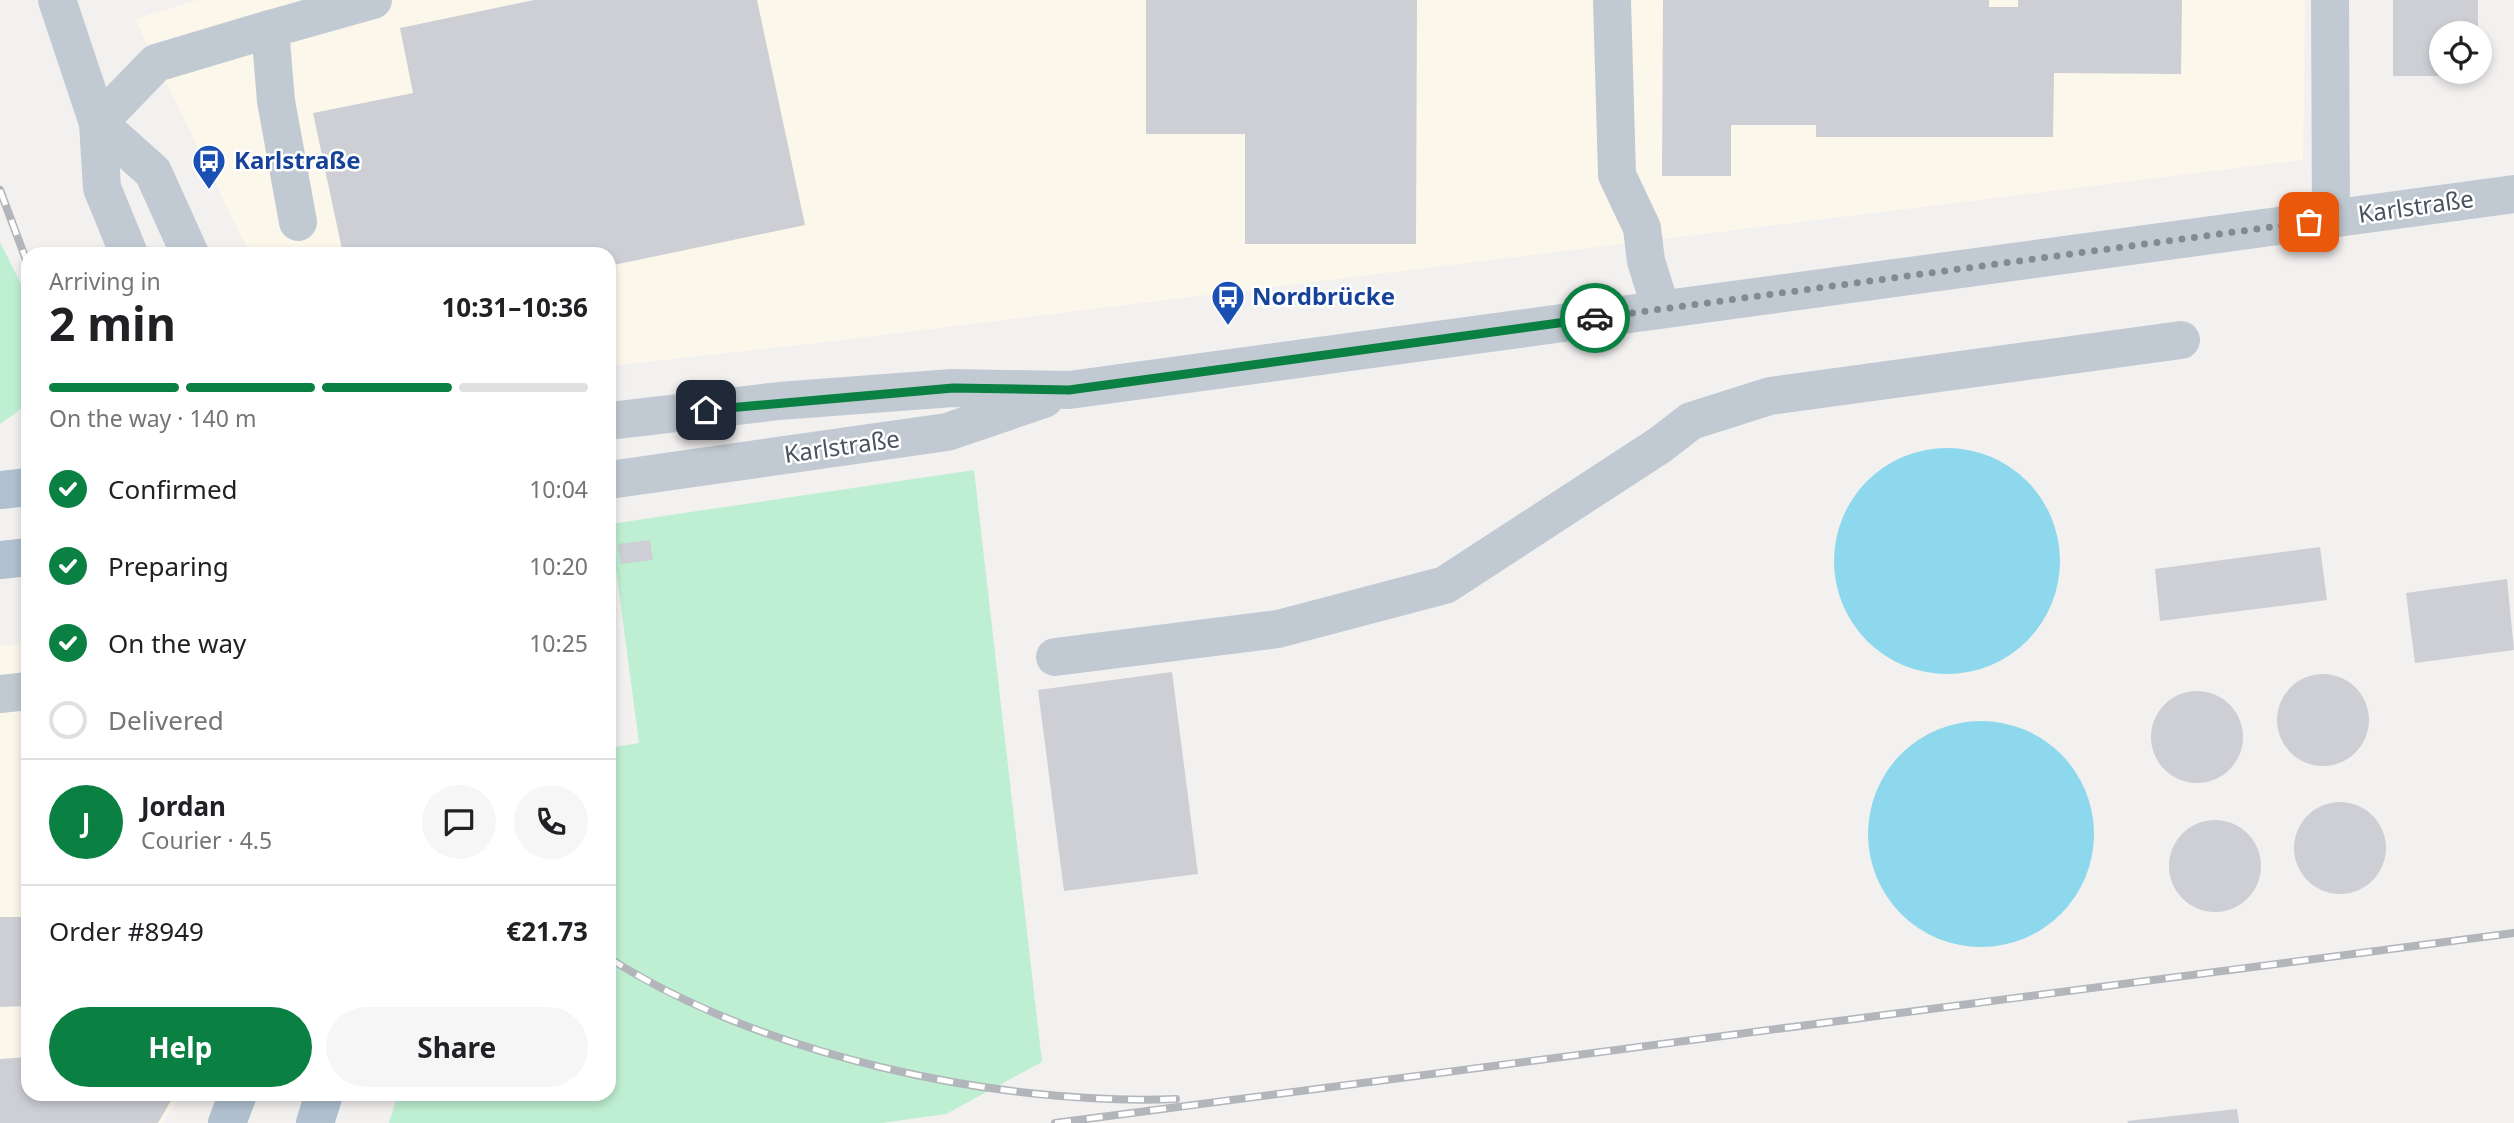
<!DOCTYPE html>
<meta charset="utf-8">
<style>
:root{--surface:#fff;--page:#f6f6f6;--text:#202124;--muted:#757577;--line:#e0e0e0;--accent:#0b8043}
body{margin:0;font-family:"Noto Sans",sans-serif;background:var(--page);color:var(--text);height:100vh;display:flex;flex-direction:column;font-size:26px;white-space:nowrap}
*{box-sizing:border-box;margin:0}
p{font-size:23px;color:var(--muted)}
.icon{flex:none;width:38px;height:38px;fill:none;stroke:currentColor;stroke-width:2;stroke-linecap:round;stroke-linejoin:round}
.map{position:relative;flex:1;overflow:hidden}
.details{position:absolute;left:21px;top:247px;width:595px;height:854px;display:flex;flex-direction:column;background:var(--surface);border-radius:21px;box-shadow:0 4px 10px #0003}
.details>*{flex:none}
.tools{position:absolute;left:2429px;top:21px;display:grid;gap:14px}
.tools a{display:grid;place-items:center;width:63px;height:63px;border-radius:50%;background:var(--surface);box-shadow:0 4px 10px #0003;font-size:35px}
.pin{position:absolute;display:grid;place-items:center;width:60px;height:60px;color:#fff;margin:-30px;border-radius:14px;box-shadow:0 4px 10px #0006}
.courier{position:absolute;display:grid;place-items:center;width:70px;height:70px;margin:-35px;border:5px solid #0b8043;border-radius:50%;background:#fff;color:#222;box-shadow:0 2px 9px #0007}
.headline em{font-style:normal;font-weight:700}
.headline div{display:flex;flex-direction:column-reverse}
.headline{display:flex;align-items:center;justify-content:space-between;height:119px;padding:0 28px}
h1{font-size:46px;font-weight:700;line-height:52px}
.bar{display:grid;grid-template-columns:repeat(4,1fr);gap:10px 7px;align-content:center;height:84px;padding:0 28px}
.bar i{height:9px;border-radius:5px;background:var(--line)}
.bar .active{background:var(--accent)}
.bar p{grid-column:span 4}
.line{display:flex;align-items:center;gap:18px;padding:0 28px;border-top:2px solid var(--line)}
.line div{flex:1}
.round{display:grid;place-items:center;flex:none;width:74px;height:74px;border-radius:37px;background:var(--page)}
ol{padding:0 28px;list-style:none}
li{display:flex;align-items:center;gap:21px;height:77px}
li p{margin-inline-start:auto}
li .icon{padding:7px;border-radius:50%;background:var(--accent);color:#fff;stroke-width:4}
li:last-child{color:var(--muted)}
li i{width:38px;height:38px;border:4px solid var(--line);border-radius:50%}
.action{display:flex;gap:14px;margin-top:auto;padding:14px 28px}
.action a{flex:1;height:80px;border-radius:42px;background:var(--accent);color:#fff;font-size:28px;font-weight:700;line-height:80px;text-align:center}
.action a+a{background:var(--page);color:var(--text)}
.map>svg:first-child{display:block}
.commercial{fill:#fcf7eb}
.green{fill:#bfefd2}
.water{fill:#8dd8ec}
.building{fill:#cdcfd5}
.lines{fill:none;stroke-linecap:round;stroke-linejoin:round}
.minor{stroke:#c1cad2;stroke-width:38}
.major{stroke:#b0c0cf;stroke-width:38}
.rail-casing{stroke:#b2b5ba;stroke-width:8}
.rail{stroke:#fff;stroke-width:5;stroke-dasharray:16;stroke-linecap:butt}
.done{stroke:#848a91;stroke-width:7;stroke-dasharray:0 12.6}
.route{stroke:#0b8043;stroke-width:9}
.labels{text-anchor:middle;stroke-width:5;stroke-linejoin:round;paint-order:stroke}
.transit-label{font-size:24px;font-weight:bold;fill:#164399;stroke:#fff;text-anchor:start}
.street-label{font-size:24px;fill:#48535e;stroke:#fff}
</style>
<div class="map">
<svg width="2514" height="1123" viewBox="0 0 2514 1123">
<rect width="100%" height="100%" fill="#f3f0f0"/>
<g class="commercial">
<polygon points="198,0 2305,0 2303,160 834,341 609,366 609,254 250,254 135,19"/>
<polygon points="28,643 28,1094 182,1094 163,1123 0,1123 0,646"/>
</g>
<g class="green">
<polygon points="0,242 28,298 28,404 0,424"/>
<polygon points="974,470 1042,1062 946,1114 882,1123 389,1123 398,1094 609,1094 609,748 639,743 610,524"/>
</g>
<g class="water">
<circle cx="1947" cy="561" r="113"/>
<circle cx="1981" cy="834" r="113"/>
</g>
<g class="building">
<polygon points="534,0 757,0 805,225 609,266 609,254 343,254 313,113 413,93 400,28"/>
<polygon points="1146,0 1417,0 1416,244 1245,244 1245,134 1146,134"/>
<polygon points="1663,0 1989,0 1989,7 2018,7 2018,0 2182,0 2181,74 2054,73 2053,137 1816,137 1816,125 1731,125 1731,176 1662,176"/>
<polygon points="2393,0 2478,0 2478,33 2441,33 2441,72 2478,72 2478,76 2393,76"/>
<polygon points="650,540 653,560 621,564 618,544"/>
<polygon points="2320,547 2327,600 2160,621 2155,569"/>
<polygon points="2507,579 2514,650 2415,663 2406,593"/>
<polygon points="1172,672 1198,874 1064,891 1038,690"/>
<circle cx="2323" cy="720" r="46"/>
<circle cx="2197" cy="737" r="46"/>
<circle cx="2340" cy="848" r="46"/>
<circle cx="2215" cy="866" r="46"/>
<polygon points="0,917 28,917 28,1006 0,1007"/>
<polygon points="28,1057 28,1094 175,1094 158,1123 0,1123 0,1059"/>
<polygon points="2237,1109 2239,1123 2128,1123 2127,1121"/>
</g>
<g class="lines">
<g class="minor">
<polyline points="57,0 98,123 102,188 129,254"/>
<polyline points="1612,0 1617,175 1642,228 1646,261 1661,309"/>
<polyline points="2330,0 2331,219"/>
<polyline points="270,29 373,0"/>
<polyline points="98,123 156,63 270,29 276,101 298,222"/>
<polyline points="98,123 153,172 190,254"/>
<polyline points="609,421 779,401 952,388 1069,390 2514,194"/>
<polyline points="609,480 947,432 1044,399"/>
<polyline points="1055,657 1278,629 1445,585 1660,445 1691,421 1770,396 2181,340"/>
<polyline points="0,694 28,691"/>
</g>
<g class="major">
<polyline points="0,490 28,487"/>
<polyline points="0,560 28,557"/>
<polyline points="227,1123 238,1094"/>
<polyline points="315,1123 324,1094"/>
</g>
<defs>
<g id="rail">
<polyline points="0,190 28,265"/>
<path d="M609,958C760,1055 998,1106 1176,1099"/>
<polyline points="1055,1123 2514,933"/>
</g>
</defs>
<use href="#rail" class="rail-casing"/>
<use href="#rail" class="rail"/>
</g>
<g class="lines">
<polyline class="done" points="1595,318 2309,222"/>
<polyline class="route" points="706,410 953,388 1069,390 1595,318"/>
</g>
<defs>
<symbol id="bus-pin" viewBox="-11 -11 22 30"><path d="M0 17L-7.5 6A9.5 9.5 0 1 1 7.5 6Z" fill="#1a4fb4" stroke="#fff"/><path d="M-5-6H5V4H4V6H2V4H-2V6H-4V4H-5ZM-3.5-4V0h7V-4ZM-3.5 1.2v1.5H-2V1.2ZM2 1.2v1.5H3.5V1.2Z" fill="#fff"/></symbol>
</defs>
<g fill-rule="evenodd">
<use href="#bus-pin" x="190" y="142" width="38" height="52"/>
<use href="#bus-pin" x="1209" y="278" width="38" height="52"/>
</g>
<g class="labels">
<g class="transit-label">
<text x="234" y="169">Karlstraße</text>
<text x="1252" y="305">Nordbrücke</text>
</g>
<g class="street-label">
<text transform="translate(2416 207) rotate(-8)" y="8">Karlstraße</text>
<text transform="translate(842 447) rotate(-8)" y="8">Karlstraße</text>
</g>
</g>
</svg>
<div class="tools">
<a><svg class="icon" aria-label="locate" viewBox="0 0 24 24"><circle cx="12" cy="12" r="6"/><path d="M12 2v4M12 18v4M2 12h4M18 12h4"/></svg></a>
</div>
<div class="pin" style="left:2309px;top:222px;background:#ea580c"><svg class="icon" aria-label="bag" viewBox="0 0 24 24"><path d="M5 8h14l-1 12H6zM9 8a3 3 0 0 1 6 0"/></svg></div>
<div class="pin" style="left:706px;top:410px;background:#1f2937"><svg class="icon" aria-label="home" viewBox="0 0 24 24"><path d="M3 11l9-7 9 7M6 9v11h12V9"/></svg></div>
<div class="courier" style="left:1595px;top:318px"><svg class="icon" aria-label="car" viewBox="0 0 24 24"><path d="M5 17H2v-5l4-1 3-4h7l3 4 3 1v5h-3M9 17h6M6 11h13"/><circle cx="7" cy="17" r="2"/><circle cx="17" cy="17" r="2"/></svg></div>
<section class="details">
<div class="headline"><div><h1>2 min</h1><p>Arriving in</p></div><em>10:31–10:36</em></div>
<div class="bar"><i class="active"></i><i class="active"></i><i class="active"></i><i></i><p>On the way · 140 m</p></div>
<ol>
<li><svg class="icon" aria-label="check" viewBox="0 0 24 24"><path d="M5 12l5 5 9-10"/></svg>Confirmed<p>10:04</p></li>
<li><svg class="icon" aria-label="check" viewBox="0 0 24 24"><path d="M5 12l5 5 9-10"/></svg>Preparing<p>10:20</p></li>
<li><svg class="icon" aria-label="check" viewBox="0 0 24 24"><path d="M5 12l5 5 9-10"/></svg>On the way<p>10:25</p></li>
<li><i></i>Delivered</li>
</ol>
<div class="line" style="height:126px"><b class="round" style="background:var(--accent);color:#fff">J</b><div><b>Jordan</b><p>Courier · 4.5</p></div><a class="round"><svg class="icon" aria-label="chat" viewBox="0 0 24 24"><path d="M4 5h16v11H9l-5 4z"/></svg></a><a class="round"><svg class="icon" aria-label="phone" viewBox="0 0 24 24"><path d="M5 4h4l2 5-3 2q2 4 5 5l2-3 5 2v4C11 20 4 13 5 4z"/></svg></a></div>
<div class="line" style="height:91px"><div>Order #8949</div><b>€21.73</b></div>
<div class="action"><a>Help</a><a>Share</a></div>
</section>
</div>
